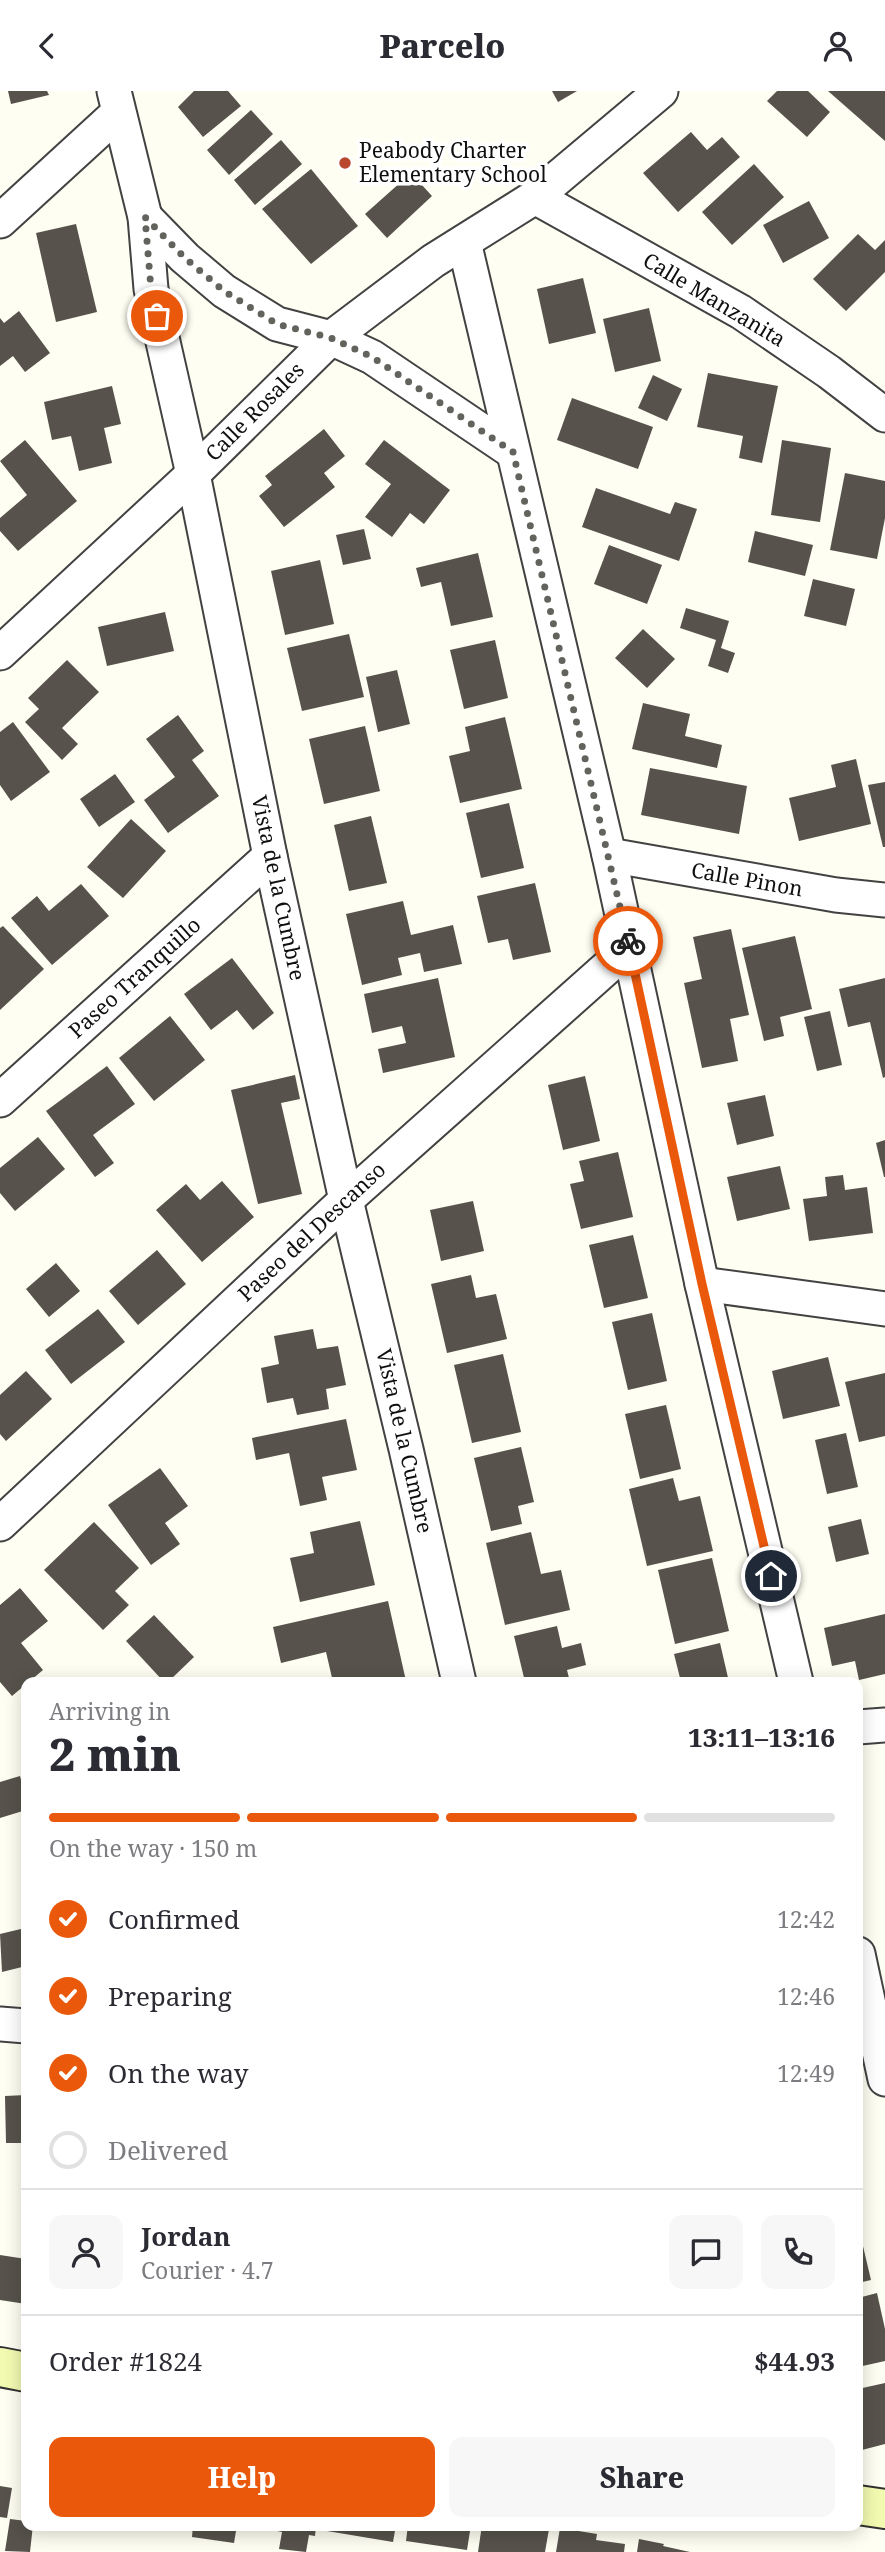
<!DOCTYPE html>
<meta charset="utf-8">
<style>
:root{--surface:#fff;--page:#f7f7f7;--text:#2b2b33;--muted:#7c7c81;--line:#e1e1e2;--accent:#ea580c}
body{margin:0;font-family:"Noto Serif",serif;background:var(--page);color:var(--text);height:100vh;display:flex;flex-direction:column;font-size:26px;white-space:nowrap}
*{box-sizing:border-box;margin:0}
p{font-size:23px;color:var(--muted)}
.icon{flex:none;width:38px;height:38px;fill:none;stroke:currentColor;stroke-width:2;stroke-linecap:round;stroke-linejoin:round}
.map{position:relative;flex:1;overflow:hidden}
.sheet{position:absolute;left:21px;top:1586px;width:842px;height:854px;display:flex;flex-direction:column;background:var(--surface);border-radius:14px;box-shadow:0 4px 18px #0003}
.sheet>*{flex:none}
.pin{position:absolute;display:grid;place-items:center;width:60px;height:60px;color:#fff;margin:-30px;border:4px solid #fff;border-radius:50%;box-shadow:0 2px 7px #0007}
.courier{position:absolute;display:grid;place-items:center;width:70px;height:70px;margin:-35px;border:5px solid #ea580c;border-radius:50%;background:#fff;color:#222;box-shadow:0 2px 9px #0007}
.headline em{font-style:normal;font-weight:800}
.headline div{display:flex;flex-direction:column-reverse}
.headline{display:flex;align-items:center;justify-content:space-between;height:119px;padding:0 28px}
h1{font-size:46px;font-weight:800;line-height:52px}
.bar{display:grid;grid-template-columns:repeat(4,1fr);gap:10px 7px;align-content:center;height:84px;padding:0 28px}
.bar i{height:9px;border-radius:5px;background:var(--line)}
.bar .on{background:var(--accent)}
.bar p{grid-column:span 4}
.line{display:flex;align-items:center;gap:18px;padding:0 28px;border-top:2px solid var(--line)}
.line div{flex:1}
.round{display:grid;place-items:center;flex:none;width:74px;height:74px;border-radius:14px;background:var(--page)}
ol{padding:0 28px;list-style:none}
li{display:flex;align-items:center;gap:21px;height:77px}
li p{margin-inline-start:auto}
li .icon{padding:7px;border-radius:50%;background:var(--accent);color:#fff;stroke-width:4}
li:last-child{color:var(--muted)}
li i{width:38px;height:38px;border:4px solid var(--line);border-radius:50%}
.action{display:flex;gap:14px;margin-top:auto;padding:14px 28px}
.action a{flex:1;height:80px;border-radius:14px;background:var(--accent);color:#fff;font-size:28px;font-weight:800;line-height:80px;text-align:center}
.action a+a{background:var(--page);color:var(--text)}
header{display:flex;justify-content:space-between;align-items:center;height:91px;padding:0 28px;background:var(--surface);font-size:32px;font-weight:800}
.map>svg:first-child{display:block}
.building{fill:#57534c}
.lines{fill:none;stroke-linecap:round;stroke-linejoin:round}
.minor-casing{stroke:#424242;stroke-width:37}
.secondary-casing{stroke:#313131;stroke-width:42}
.minor{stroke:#fff;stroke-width:33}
.secondary{stroke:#f2fab1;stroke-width:38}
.done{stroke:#63635e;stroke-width:7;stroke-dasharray:0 12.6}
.route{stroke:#ea580c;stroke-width:9}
.poi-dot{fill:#b8472e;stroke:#fff;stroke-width:2.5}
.labels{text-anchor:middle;stroke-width:7;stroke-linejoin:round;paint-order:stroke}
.poi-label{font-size:21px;fill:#0f0f0f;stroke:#fff;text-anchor:start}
.street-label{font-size:21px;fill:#0f0f0f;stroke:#fff}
</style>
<header><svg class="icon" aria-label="back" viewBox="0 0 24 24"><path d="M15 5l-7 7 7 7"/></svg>Parcelo<svg class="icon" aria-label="person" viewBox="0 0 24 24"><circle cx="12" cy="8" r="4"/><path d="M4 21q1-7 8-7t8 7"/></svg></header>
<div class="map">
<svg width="885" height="2461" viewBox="0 0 885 2461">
<rect width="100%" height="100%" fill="#fefef2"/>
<g class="building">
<polygon points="8,0 47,0 49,4 11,13"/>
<polygon points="194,0 228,0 241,15 203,46 178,16"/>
<polygon points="552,0 577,0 558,11"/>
<polygon points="777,0 808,0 830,21 807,46 767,10"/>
<polygon points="828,0 885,0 885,50"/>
<polygon points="251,19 273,43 229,84 207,59"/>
<polygon points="691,41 707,59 722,46 740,66 678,121 643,82"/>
<polygon points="281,49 302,73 255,114 234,89"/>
<polygon points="754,73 784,106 732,154 702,121"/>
<polygon points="311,78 358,135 311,173 262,118"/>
<polygon points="411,82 432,105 387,147 365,123"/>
<polygon points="809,110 829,147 783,172 763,134"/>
<polygon points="76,133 97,221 56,231 36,142"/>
<polygon points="858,143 875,159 885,149 885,181 846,220 813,188"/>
<polygon points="583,187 596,242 549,253 537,198"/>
<polygon points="649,217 661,270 615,281 603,228"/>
<polygon points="19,220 50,262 25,281 13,265 0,275 0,227 4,232"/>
<polygon points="708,282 778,295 762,372 739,367 743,345 697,336"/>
<polygon points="653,284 682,298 667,330 638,317"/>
<polygon points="112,295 121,333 104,337 112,372 79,380 71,345 52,349 44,311"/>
<polygon points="572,307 653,336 638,378 557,349"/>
<polygon points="324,338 345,365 324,382 335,396 284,436 259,405 272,394 265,385"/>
<polygon points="25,349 77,410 18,460 0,440 0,427 27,404 0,370"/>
<polygon points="384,349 450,399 424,433 410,422 392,446 365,426 391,393 365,373"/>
<polygon points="782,349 831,357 820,431 771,424"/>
<polygon points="845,382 885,390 885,427 877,468 830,459"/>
<polygon points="596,397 670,423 675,411 697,418 679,470 582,436"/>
<polygon points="364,438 371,468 343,474 336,444"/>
<polygon points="755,440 813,454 805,485 748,471"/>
<polygon points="609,454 662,474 647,513 594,493"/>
<polygon points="478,462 493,526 451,535 441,491 421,496 416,477"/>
<polygon points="320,469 334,533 285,544 271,480"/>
<polygon points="813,488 855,498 846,535 804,525"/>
<polygon points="686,517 729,530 721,557 735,562 728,582 708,575 716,549 680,537"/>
<polygon points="165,521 174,560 107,575 98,536"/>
<polygon points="643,538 675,568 647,597 615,567"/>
<polygon points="349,543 364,606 302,620 287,557"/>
<polygon points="495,549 508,607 464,618 450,559"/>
<polygon points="67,569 99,601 62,637 78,653 62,669 25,631 39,618 28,607"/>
<polygon points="397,579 410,633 378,641 366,586"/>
<polygon points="643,612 690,623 685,645 722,654 717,677 632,658"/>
<polygon points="178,624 204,660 192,669 219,705 168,742 144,709 175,686 146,648"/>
<polygon points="505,626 522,698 460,712 449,665 470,660 465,636"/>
<polygon points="13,631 50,681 11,710 0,694 0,641"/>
<polygon points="365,635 380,700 324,713 309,648"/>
<polygon points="856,668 871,733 799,750 789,707 836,696 831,674"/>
<polygon points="650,677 747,695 739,743 641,724"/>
<polygon points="115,683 135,711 99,736 80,708"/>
<polygon points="885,691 885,756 883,756 868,694"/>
<polygon points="509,712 524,777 481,787 466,722"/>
<polygon points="371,725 387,792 349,800 334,734"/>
<polygon points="131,728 166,760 123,807 87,776"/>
<polygon points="535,792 551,861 513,869 508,848 488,852 477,805"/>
<polygon points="81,793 109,825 52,874 11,827 37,805 49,820"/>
<polygon points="403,810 411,844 453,834 462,873 424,881 420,862 398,867 402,884 362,894 346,823"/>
<polygon points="3,835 44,878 0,919 0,837"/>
<polygon points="731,838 749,924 730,928 738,970 702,977 684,892 702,888 693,846"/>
<polygon points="795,845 812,918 780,926 784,945 764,950 742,857"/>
<polygon points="232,867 274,922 253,939 237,919 211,939 184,903"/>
<polygon points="438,887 455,966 383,982 378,958 406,952 402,935 372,942 364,903"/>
<polygon points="885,887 885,986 883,987 870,931 848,936 839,898"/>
<polygon points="830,920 842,974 817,980 804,926"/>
<polygon points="170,925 205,969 154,1010 119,967"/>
<polygon points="107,975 135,1013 93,1044 114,1072 95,1086 46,1020"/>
<polygon points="295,984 300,1008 281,1012 302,1103 258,1113 231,999"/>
<polygon points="585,985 600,1050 563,1059 548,994"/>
<polygon points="765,1004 774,1045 737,1054 727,1012"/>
<polygon points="38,1046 65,1078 15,1120 0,1102 0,1077"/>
<polygon points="885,1049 885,1086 884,1086 876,1052"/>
<polygon points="618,1061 633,1126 581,1138 570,1093 584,1090 579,1070"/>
<polygon points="780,1075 790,1118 737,1130 727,1086"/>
<polygon points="843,1084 845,1099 867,1096 873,1142 809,1150 803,1108 827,1105 825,1086"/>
<polygon points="222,1090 254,1126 202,1171 156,1119 186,1093 200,1109"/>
<polygon points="473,1110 484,1160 441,1170 430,1119"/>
<polygon points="633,1144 648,1207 604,1217 589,1154"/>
<polygon points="157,1159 186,1193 138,1234 109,1200"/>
<polygon points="56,1172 80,1200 49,1226 26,1198"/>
<polygon points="471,1184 476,1207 496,1203 507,1248 447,1262 431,1193"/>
<polygon points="98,1218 125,1251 71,1293 45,1259"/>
<polygon points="652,1222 667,1290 628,1299 612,1231"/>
<polygon points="313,1238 317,1258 338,1255 346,1294 326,1298 329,1318 297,1324 293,1307 267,1312 261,1277 279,1273 274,1245"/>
<polygon points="503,1263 521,1341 472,1352 454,1274"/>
<polygon points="828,1266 840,1315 783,1328 772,1280"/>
<polygon points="26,1280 52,1308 6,1350 0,1343 0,1304"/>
<polygon points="885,1282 885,1345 859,1351 845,1291"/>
<polygon points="666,1314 681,1378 640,1388 625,1323"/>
<polygon points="346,1328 357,1379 322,1386 327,1409 300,1415 289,1362 256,1369 252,1347"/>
<polygon points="846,1342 858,1396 827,1403 815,1349"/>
<polygon points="521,1356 534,1411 518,1415 522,1433 491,1440 474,1367"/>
<polygon points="160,1377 188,1415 165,1432 180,1453 151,1474 108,1414"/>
<polygon points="673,1387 679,1410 700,1405 713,1460 647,1475 629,1398"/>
<polygon points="861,1428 869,1463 836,1471 828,1436"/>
<polygon points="360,1430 375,1494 300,1511 290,1467 314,1462 310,1441"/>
<polygon points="94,1431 139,1477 115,1500 129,1514 103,1539 44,1479"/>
<polygon points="531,1441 541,1483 561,1479 570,1519 505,1534 486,1452"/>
<polygon points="712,1467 729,1540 675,1553 658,1479"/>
<polygon points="20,1497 48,1530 21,1552 43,1579 12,1605 0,1591 0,1514"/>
<polygon points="388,1510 406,1590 333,1591 326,1561 281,1572 273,1536"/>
<polygon points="885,1523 885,1583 859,1589 855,1570 832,1575 824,1537"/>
<polygon points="154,1524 194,1566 168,1591 164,1591 126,1550"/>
<polygon points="557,1535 562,1557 581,1552 586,1574 567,1579 570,1591 525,1591 514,1545"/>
<polygon points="720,1552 729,1591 681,1591 674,1563"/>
<polygon points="20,1685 26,1707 26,1719 0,1727 0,1691"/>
<polygon points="25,1837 26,1875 2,1881 0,1843"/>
<polygon points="26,2004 26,2052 6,2052 5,2005"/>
<polygon points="858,2134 871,2189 858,2192"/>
<polygon points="0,2164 26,2168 26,2213 0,2209"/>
<polygon points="877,2202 885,2238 885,2270 858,2276 858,2207"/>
<polygon points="885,2292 885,2353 858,2360 858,2298"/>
<polygon points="0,2395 12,2397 7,2427 0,2426"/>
<polygon points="10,2428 26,2430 26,2434 33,2434 30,2461 5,2460"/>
<polygon points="193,2434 237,2434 234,2452 192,2446"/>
<polygon points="250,2434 316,2434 315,2445 309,2444 306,2461 279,2458 282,2441"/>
<polygon points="328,2434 396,2434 393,2451 327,2440"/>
<polygon points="408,2434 471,2434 467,2459 406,2450"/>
<polygon points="482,2434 529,2434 549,2438 545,2461 478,2461"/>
<polygon points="560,2437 597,2443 596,2449 625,2453 624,2461 556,2461"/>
<polygon points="639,2448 664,2453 663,2455 690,2461 637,2461"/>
</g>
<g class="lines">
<defs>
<g id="minor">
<polyline points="114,0 145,126 151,198 193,383 270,765 346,1109 406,1358 459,1591"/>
<polyline points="535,106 741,221 829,281 885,324"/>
<polyline points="145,126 185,167 224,200 277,233 331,247 372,266 513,361"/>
<polyline points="0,130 118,22"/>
<polyline points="464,151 609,764 702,1193 796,1591"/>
<polyline points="0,562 193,383 331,247 433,170 535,106 661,0"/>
<polyline points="609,764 836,804 885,809"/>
<polyline points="0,1009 270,765"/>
<polyline points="702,1193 885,1218"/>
<polyline points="0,1433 346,1109 630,856"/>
<polyline points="858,1636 885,1634"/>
<polyline points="858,1863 885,1988"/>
<polyline points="0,1933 26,1935"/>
</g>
<g id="secondary">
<polyline points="0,2276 26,2281"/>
<polyline points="858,2414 885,2418"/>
</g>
</defs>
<use href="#minor" class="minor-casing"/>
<use href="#secondary" class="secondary-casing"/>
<use href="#minor" class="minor"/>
<use href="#secondary" class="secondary"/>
</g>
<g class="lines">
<polyline class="done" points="157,225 151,198 145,126 185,167 224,200 277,233 331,247 372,266 513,361 628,850"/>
<polyline class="route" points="628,850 702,1193 771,1485"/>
</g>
<circle class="poi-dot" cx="345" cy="72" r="7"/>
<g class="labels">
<g class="poi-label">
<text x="359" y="67">Peabody Charter<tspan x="359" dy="24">Elementary School</tspan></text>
</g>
<g class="street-label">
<text transform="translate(714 209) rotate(31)" y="7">Calle Manzanita</text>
<text transform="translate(255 321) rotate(-45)" y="7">Calle Rosales</text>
<text transform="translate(747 789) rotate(10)" y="7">Calle Pinon</text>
<text transform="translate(278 797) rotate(78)" y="7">Vista de la Cumbre</text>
<text transform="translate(135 887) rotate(-42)" y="7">Paseo Tranquillo</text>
<text transform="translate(312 1141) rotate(-43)" y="7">Paseo del Descanso</text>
<text transform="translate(404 1350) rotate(77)" y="7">Vista de la Cumbre</text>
</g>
</g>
</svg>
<div class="pin" style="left:157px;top:225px;background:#ea580c"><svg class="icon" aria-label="bag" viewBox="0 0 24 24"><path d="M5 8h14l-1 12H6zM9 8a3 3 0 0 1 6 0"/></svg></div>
<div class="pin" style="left:771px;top:1485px;background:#1f2937"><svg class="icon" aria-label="home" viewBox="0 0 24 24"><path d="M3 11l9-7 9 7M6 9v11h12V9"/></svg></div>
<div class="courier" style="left:628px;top:850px"><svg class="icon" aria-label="bike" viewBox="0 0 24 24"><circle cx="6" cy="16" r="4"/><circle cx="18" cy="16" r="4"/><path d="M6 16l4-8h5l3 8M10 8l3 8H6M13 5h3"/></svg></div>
<section class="sheet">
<div class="headline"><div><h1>2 min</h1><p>Arriving in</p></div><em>13:11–13:16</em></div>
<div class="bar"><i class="on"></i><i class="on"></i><i class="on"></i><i></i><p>On the way · 150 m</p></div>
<ol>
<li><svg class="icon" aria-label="check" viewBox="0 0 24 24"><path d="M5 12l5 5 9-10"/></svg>Confirmed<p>12:42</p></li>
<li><svg class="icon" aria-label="check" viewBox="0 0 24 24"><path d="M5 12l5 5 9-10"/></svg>Preparing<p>12:46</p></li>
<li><svg class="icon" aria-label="check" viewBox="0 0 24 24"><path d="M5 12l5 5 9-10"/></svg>On the way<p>12:49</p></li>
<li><i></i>Delivered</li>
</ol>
<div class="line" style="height:126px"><a class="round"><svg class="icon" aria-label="person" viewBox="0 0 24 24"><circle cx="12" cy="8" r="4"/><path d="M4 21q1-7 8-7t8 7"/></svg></a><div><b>Jordan</b><p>Courier · 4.7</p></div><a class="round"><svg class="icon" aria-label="chat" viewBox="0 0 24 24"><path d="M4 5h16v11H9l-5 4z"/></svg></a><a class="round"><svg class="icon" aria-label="phone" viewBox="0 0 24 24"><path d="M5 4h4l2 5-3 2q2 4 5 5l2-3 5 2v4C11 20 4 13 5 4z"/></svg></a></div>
<div class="line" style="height:91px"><div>Order #1824</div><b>$44.93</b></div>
<div class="action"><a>Help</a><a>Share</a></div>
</section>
</div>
